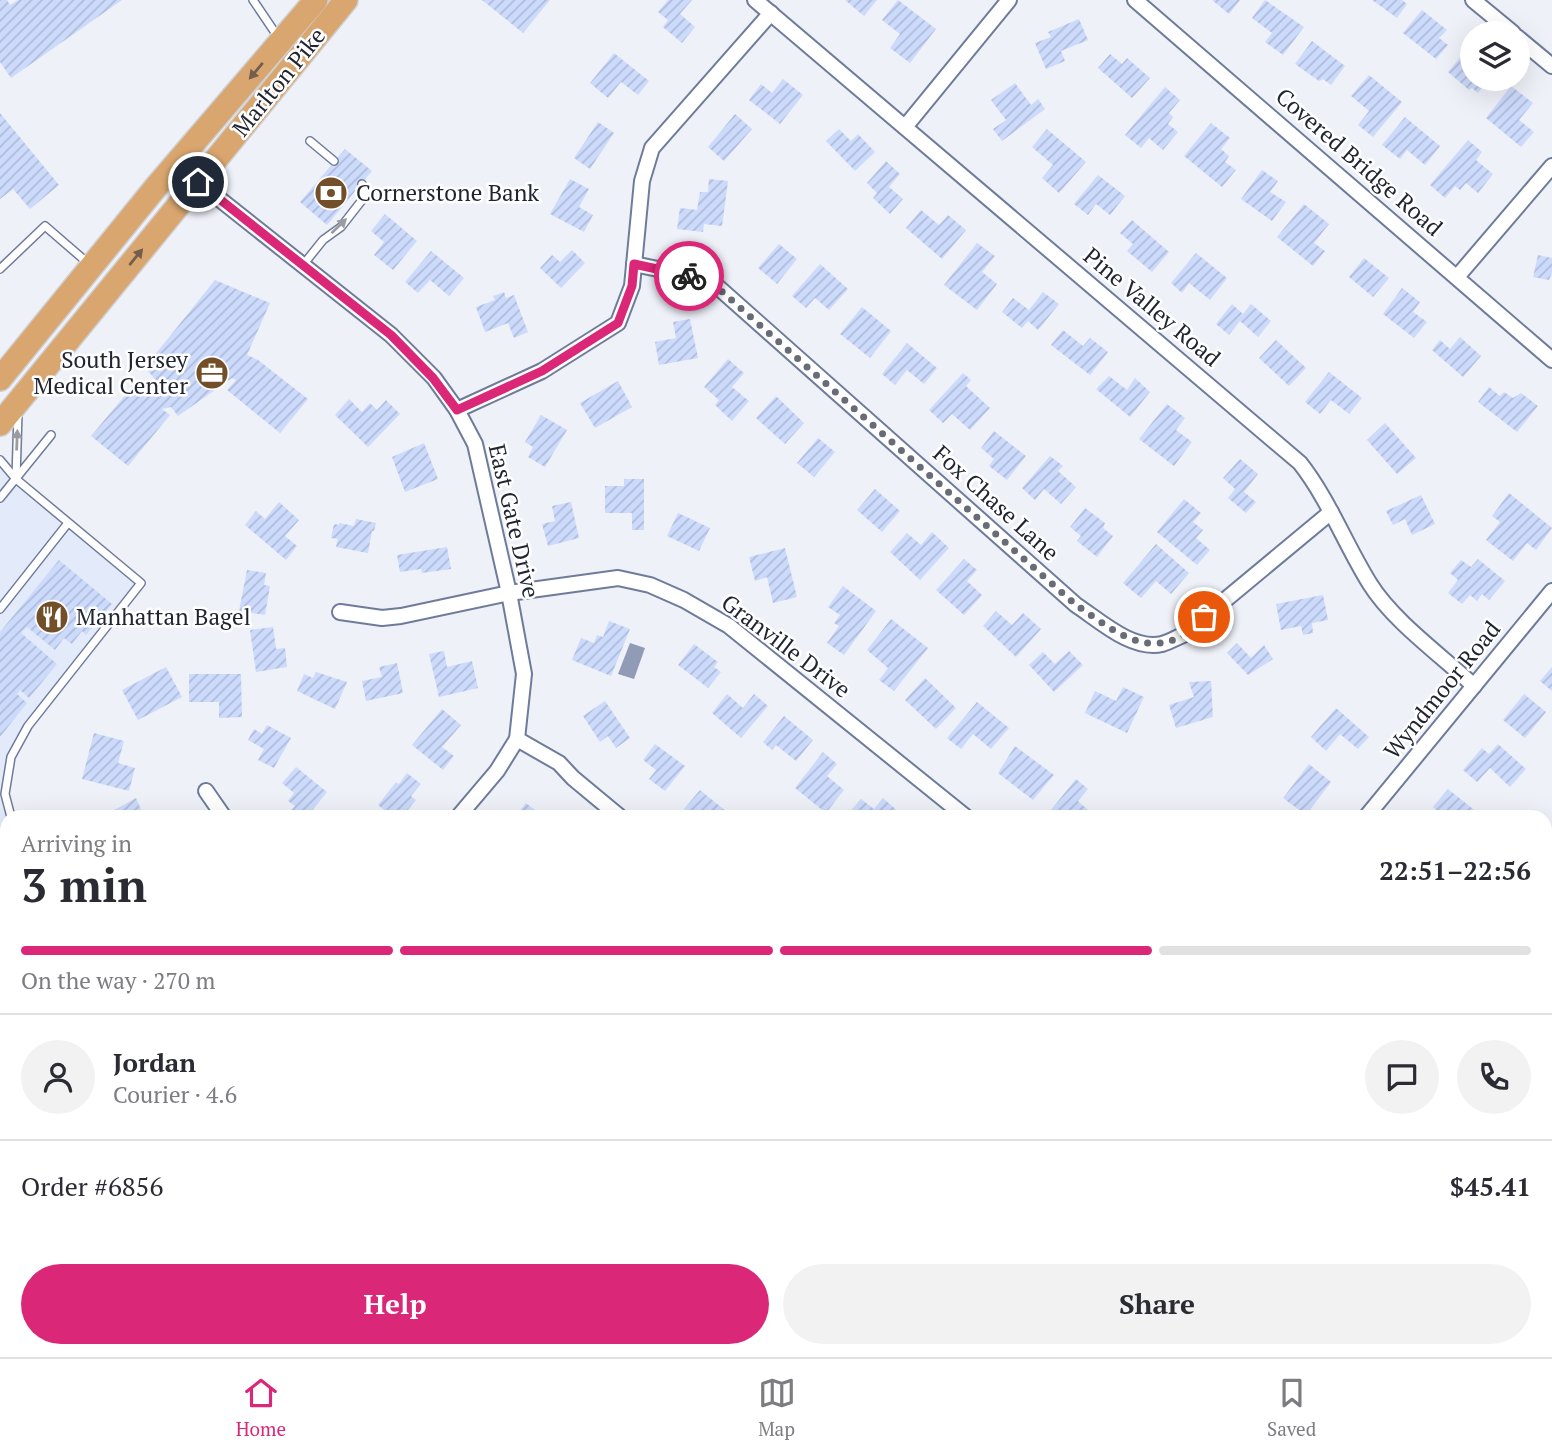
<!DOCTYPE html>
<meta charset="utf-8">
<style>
:root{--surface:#fff;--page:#f2f2f3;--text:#2b2b33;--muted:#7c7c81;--line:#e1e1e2;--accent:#db2777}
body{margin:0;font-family:"PT Serif",serif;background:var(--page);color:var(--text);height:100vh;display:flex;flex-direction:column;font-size:26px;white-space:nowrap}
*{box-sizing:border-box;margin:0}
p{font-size:23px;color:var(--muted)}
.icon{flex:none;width:38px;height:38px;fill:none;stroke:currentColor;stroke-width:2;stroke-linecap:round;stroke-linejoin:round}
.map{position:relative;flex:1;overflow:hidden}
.drawer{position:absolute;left:0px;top:810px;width:1552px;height:548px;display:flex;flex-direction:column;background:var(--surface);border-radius:21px 21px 0 0;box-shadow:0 7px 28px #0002}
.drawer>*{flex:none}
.buttons{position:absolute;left:1460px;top:21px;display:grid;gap:14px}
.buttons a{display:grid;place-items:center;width:70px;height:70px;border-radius:50%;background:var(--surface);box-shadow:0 7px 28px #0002;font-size:35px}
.pin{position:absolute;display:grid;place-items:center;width:60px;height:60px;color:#fff;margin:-30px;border:4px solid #fff;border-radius:50%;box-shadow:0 2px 7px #0007}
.courier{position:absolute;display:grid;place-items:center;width:70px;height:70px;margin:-35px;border:5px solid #db2777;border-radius:50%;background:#fff;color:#222;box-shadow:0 2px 9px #0007}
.overview em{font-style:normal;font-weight:600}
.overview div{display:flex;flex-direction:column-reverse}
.overview{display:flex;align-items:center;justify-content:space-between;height:119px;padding:0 21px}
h1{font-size:46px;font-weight:600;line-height:52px}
.bar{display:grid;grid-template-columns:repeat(4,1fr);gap:10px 7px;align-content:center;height:84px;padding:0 21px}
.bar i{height:9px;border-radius:5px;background:var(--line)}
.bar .active{background:var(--accent)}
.bar p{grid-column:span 4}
.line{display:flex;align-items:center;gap:18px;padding:0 21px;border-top:2px solid var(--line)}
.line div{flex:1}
.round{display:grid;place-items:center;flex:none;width:74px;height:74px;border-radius:37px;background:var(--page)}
.primary-button{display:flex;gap:14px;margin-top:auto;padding:14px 21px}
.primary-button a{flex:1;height:80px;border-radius:42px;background:var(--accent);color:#fff;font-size:28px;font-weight:600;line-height:80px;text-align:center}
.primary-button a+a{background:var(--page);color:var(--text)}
.menu{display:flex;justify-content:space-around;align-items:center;height:98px;border-top:2px solid var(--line);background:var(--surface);font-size:19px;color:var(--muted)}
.menu a{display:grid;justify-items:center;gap:4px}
.menu .active{color:var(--accent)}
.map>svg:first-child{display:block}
.built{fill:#e3eafa}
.water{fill:#919bb6}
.building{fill:url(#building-hatch)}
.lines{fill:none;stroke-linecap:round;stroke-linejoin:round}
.service-casing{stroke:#6f7b9a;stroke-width:10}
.minor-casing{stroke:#6f7b9a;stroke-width:18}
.trunk-casing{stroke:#cecfd2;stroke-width:26}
.service{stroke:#fff;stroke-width:7}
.minor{stroke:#fff;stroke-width:14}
.trunk{stroke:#daa66f;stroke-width:23}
.oneway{fill:#735e4d}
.oneway2{fill:#9a9ca2}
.done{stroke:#676c77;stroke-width:7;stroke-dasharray:0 12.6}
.route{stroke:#db2777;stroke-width:9}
.labels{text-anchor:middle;stroke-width:5;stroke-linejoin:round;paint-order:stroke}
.street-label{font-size:23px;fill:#1f2431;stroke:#fff}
.poi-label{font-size:23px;fill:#1f2431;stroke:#fff;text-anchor:start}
</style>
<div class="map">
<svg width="1552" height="1357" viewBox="0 0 1552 1357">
<defs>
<pattern id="building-hatch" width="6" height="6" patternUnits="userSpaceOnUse" patternTransform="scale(1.75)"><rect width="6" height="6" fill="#ccdafc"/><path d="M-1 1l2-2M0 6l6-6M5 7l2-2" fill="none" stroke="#afbbd8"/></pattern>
</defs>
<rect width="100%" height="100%" fill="#eef1f8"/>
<polygon class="built" points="0,460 16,479 141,583 28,725 11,757 5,794 11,817 7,817 7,1113 0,1121"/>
<polygon class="water" points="630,643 645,648 634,679 618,674"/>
<g class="building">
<polygon points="0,0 7,0 10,5 18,0 122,0 11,78 0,62"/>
<polygon points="482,0 550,0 523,33"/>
<polygon points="668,0 692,0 680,14 695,27 682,43 663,27 668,20 658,12"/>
<polygon points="845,0 877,0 864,16"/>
<polygon points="898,0 936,29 910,63 890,48 900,34 882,20"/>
<polygon points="1212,0 1240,0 1229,14"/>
<polygon points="1265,0 1304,27 1283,55 1265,42 1272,33 1252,18"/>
<polygon points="1372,0 1402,0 1407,4 1397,18"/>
<polygon points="1422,10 1447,30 1439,38 1448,45 1436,59 1403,33"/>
<polygon points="1079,19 1088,40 1061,51 1065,61 1046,69 1035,43 1051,37 1048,32"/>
<polygon points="1312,41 1345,66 1331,85 1323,79 1319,81 1295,64"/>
<polygon points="1469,47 1472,49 1472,79 1489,79 1478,93 1472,88 1469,90 1448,72"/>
<polygon points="614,53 649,81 638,95 621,82 608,98 590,83"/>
<polygon points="1110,54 1122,64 1127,58 1150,78 1132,98 1098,68"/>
<polygon points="1369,75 1402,102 1373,137 1358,125 1369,111 1351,96"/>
<polygon points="783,79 803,95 780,124 749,100 761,84 772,93"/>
<polygon points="1015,83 1031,105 1038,99 1045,109 1002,141 993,129 1006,120 991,100"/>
<polygon points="1511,86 1533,103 1519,120 1534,132 1521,147 1486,118"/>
<polygon points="1165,87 1180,100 1169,113 1173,117 1168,124 1178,132 1163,150 1149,138 1141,148 1125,135"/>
<polygon points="0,113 59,185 30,209 13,189 0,199"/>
<polygon points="735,114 752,129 724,161 708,147"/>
<polygon points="1405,117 1440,146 1425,165 1407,150 1400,159 1382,145"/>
<polygon points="598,122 614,133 590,169 574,158"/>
<polygon points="1211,123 1230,138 1221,149 1229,156 1225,162 1236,170 1222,187 1184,156"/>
<polygon points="839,129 851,141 858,134 875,152 855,171 826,141"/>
<polygon points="1047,129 1086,162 1059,193 1042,178 1053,165 1032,147"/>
<polygon points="1468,140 1482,152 1476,160 1493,174 1478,193 1466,183 1460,190 1455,186 1445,198 1430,185"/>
<polygon points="345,149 372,171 327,225 300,202"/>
<polygon points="886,161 900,174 889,187 903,199 890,214 873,198 877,193 867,183"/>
<polygon points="1262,170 1278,181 1270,192 1286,202 1272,221 1241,199"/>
<polygon points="1098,175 1125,196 1110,215 1096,204 1088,215 1074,204"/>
<polygon points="570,179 589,189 579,207 593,215 584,232 550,214"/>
<polygon points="709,179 728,181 722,226 704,224 703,232 677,229 680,208 697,210 700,192 708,192"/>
<polygon points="1304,204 1329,224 1314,243 1325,251 1313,266 1277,237"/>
<polygon points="921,210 939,225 948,215 966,230 942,259 906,228"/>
<polygon points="385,214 417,241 393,270 374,255 384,242 371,231"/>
<polygon points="1132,220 1169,252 1152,272 1127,251 1133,244 1120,233"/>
<polygon points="977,243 995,256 982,272 997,284 977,310 944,285"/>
<polygon points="779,244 797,259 777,284 758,268"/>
<polygon points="572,250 585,263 561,288 540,268 552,255 560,262"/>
<polygon points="431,251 464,278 449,296 430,280 418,293 405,282"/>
<polygon points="1196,253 1227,278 1210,300 1189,283 1182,293 1171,283"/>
<polygon points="1538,255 1552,258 1552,273 1549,280 1533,277"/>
<polygon points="1364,258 1389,278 1373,297 1349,277"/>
<polygon points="820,264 848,289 829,310 815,298 806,308 792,296"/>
<polygon points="215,280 270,303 247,355 258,360 308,399 280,433 227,390 236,380 232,378 178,416 171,407 162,409 170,415 128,466 91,436 133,386 143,395 157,388 155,386 159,384 145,367"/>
<polygon points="1402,288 1420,302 1413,312 1427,322 1414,338 1383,314"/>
<polygon points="504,292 506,298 514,295 528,332 514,338 508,323 485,332 476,307 495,300 493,296"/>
<polygon points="1043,292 1059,304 1038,330 1028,321 1022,328 1002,312 1013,298 1029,310"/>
<polygon points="1232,304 1243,314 1251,304 1271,321 1258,337 1240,321 1229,335 1216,324"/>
<polygon points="862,307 891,331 870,358 840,334"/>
<polygon points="690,319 698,358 659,365 655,342 676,338 673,322"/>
<polygon points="1063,330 1083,346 1090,338 1108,352 1090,375 1051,345"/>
<polygon points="1460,337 1481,356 1463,377 1432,350 1440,340 1450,349"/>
<polygon points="1276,340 1306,368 1289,386 1259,358"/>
<polygon points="907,343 937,368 924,384 907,370 895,385 882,374"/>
<polygon points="728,359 744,373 732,387 749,401 732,421 715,405 719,400 704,387"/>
<polygon points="1329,372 1362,398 1349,414 1331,400 1320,414 1305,402"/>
<polygon points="963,373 971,380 966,386 990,408 970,430 952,414 943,423 929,410"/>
<polygon points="1109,376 1127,390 1135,378 1150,392 1130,417 1096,389"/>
<polygon points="618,381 632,407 595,428 580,403"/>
<polygon points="1489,387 1500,396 1504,392 1513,398 1521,393 1538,406 1517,432 1478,402"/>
<polygon points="776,396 804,423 785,444 756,418"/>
<polygon points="349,399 362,412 370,403 377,410 386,400 400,414 368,447 335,415"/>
<polygon points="1167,404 1185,418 1176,430 1192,442 1174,466 1139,439"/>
<polygon points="541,415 567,430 545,467 528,457 533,447 525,442"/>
<polygon points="1385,423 1416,458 1397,474 1367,440"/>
<polygon points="994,431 1026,456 1007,480 989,466 994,459 981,448"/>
<polygon points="818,438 835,452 814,477 797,463"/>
<polygon points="424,443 438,479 405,492 392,457"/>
<polygon points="1050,456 1063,466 1058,471 1076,487 1061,504 1044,489 1035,500 1022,488"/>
<polygon points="1240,459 1258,474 1244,492 1256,502 1246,513 1228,498 1235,489 1223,478"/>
<polygon points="624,479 644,479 644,530 632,530 632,513 605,513 605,486 624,486"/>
<polygon points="875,489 900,511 882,532 857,510"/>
<polygon points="1509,493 1552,528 1536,550 1527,543 1513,561 1486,540 1500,522 1492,516"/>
<polygon points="1421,495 1435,524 1412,535 1405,519 1393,525 1386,511"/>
<polygon points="1184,499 1201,513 1193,522 1203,530 1196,538 1210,550 1197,565 1157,532"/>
<polygon points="279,502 299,520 285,536 297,546 286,560 245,525 256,511 265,519"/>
<polygon points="571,502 579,538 548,546 542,524 555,521 552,506"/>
<polygon points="1085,508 1105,523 1103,528 1113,536 1097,557 1077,541 1081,536 1070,527"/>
<polygon points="678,513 710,528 699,551 667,536"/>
<polygon points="356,519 376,523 374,531 372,531 368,553 336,547 338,539 331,538 334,524 339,525 339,523 354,526"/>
<polygon points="932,532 949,548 920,580 890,552 907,533 921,545"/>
<polygon points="1156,544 1189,573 1171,594 1156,581 1141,598 1123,583"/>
<polygon points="447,547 451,569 422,573 421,569 400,572 397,555"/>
<polygon points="785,548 797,597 773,603 767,577 755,581 749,557"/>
<polygon points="964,559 977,570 967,581 982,595 964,615 936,590"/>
<polygon points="1478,559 1505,581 1489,600 1482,594 1477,601 1470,595 1462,604 1448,593 1458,580 1450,573 1461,560 1471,567"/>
<polygon points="59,560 112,604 86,635 82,631 72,644 64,638 55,650 27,627 21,633 57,664 29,698 20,690 17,694 27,703 0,737 0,632"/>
<polygon points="247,570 266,573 264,585 270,586 265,615 239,611"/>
<polygon points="843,586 876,611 844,655 827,643 839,626 834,623 840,615 828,607"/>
<polygon points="1323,595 1328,620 1312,623 1313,633 1303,635 1301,626 1281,630 1276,604"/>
<polygon points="996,611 1012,625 1023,613 1041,629 1016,657 983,626"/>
<polygon points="891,619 928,648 894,691 879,680 888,668 867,650"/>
<polygon points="609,621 630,629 611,676 572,660 581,638 594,643 597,635 603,637"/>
<polygon points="273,627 276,649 285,648 287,667 256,672 250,630"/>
<polygon points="1237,643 1251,658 1264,645 1273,659 1248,675 1227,653"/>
<polygon points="694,644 718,662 714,667 721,672 708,688 678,665"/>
<polygon points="444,651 447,667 472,661 478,688 439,697 429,654"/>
<polygon points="1069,651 1083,665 1054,692 1029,665 1043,652 1055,664"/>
<polygon points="397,663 403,693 366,701 362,681 382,677 379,667"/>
<polygon points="166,667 182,697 138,720 122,690"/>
<polygon points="1552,667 1552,691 1540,681"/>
<polygon points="316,672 347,682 335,709 297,691 304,674 313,678"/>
<polygon points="189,674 241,674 242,717 219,718 219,702 189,702"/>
<polygon points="925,678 956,708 936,729 905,700"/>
<polygon points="1211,681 1213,717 1176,728 1169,705 1194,697 1189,682"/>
<polygon points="1123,687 1144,697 1127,733 1085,713 1095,691 1116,701"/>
<polygon points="727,694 743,708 754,694 768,706 741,738 712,713"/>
<polygon points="1524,694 1546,712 1525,738 1503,720"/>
<polygon points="605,701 630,738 616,748 608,736 600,742 583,716"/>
<polygon points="977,702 1009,728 991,749 973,734 961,749 947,738"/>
<polygon points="1336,708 1369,737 1358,749 1340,734 1326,751 1311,737"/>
<polygon points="442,709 461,725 442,747 454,756 443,770 412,745"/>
<polygon points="784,716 813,740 796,761 776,745 772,750 763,742"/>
<polygon points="267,725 291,738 274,768 258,760 264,749 248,740 254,729 262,734"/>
<polygon points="94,733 124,741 118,763 135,768 129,791 82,779"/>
<polygon points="655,744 685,766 665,791 649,779 656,770 643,760"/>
<polygon points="1498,744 1526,769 1510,787 1490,768 1477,782 1463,770 1482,748 1489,754"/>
<polygon points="1015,746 1054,775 1033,800 998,773"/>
<polygon points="823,752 837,764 827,776 844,790 826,813 795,788"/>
<polygon points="1309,764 1331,782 1306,815 1283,798"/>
<polygon points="296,767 327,792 307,817 285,817 295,806 288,801 294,793 282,783"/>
<polygon points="407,773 421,784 411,796 416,800 402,817 393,817 378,805 396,782 399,784"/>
<polygon points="1076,779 1088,789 1078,801 1096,817 1048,817 1046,816"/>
<polygon points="1448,789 1483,817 1443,817 1433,807"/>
<polygon points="700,790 727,812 722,817 694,817 684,809"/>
<polygon points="136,798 143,814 137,817 102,817"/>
<polygon points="883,798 900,813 897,817 852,817 848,814 861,799 874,809"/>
<polygon points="526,803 543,817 515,817"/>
<polygon points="0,836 4,836 3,848 7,849 7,999 0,998"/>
<polygon points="0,1042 7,1048 7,1058 0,1067"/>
<polygon points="1545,1046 1552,1052 1552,1085 1545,1079"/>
<polygon points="1552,1203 1552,1239 1545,1233 1545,1211"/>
<polygon points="7,1248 7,1282 0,1276 0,1256"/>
<polygon points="92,1351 121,1351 128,1357 96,1357 97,1356"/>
<polygon points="225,1351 263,1351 267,1355 265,1357 232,1357"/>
<polygon points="406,1351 436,1351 432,1357 414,1357"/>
<polygon points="512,1351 555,1351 549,1357 507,1357"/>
<polygon points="707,1351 743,1351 738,1357 714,1357"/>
<polygon points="829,1351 876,1351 871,1357 824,1357"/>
<polygon points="1142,1351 1173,1351 1169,1357 1150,1357"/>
</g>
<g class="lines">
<defs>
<g id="service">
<polyline points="253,0 278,37"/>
<polyline points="310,141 334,161"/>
<polyline points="303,265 323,240 341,227 366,195 362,184"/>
<polyline points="0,269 45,226 89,264"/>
<polyline points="0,460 16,479 141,583 28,726 11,757 5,794 11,817"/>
<polyline points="16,478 18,413"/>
<polyline points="0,498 51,435"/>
<polyline points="0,609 68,523"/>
<polyline points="0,1121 7,1113"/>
</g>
<g id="minor">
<path d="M755,0L1300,463C1329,500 1345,544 1370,584C1393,621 1442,656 1474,686"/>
<polyline points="1135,0 1552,360"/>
<polyline points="1473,0 1513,33"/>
<polyline points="1517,37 1552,66"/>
<polyline points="905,127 1009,0"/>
<polyline points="198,182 391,335 434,378 457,410 475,444 509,593 524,674 517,739 497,771 458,817"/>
<path d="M634,264L710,280L1076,605C1099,620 1132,651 1162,644C1169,642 1176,638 1183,635L1331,512"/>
<polyline points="1457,277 1552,166"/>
<polyline points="457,410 542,371 618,323 632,286 642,181 652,148 771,13"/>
<polyline points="340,612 382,618 401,616 509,593 618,578 650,585 684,600 729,626 966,817"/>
<polyline points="517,739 559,763 573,778 620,817"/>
<polyline points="206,791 224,817"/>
<polyline points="1366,817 1552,591"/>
<polyline points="1545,955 1552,946"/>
<polyline points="1545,996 1552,1001"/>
<polyline points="1545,1299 1552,1305"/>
<polyline points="1266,1351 1273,1357"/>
<polyline points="16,1357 20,1351"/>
<polyline points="323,1357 328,1351"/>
<polyline points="620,1357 625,1351"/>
<polyline points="930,1357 935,1351"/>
<polyline points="1228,1357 1233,1351"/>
</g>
<g id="trunk">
<polyline points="0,379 156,187 316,0"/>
<polyline points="0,424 346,0"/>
</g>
</defs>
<use href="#service" class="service-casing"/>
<use href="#minor" class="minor-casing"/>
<use href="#trunk" class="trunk-casing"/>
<use href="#service" class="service"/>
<use href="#minor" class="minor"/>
<use href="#trunk" class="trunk"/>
</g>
<defs><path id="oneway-solid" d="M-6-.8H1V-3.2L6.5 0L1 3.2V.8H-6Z" transform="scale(1.75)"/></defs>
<g class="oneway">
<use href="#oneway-solid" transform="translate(256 71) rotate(130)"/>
<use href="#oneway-solid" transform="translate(136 257) rotate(-51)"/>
</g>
<g class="oneway2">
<use href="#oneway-solid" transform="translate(339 226) rotate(-44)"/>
<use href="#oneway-solid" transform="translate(17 440) rotate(-88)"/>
</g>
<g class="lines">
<path class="done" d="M689,276L710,281L1076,605C1108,626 1143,659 1183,635C1190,630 1197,623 1204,617"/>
<polyline class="route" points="198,182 391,335 433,378 457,410 542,371 618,323 632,286 634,264 689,276"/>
</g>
<defs>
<symbol id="bank-disc" viewBox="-11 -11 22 22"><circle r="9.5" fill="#734f29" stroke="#fff"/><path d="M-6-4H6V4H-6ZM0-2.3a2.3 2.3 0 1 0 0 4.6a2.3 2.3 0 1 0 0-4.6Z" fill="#fff"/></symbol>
<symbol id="office-disc" viewBox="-11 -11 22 22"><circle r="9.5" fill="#734f29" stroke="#fff"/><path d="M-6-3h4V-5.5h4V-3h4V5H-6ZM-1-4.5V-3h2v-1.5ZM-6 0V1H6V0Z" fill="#fff"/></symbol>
<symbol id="restaurant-disc" viewBox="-11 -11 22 22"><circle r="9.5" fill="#734f29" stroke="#fff"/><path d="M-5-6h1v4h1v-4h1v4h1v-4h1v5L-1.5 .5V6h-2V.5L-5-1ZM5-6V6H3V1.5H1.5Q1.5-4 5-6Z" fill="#fff"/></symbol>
</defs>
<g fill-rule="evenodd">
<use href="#bank-disc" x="312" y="174" width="38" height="38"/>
<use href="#office-disc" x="193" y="354" width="38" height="38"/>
<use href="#restaurant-disc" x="33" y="598" width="38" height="38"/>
</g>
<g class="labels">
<g class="street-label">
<text transform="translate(279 82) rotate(-51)" y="8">Marlton Pike</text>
<text transform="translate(1359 162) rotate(41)" y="8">Covered Bridge Road</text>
<text transform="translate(1152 307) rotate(40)" y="8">Pine Valley Road</text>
<text transform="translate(996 503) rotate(42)" y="8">Fox Chase Lane</text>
<text transform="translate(514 521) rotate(77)" y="8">East Gate Drive</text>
<text transform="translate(786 646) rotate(37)" y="8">Granville Drive</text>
<text transform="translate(1442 690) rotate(-51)" y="8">Wyndmoor Road</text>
</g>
<g class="poi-label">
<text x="356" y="201">Cornerstone Bank</text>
<text x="188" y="368" text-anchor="end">South Jersey<tspan x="188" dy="26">Medical Center</tspan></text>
<text x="76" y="625">Manhattan Bagel</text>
</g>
</g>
</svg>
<div class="buttons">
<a><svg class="icon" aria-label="layers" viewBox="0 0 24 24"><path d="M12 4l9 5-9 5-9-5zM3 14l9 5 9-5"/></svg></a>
</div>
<div class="pin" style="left:1204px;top:617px;background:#ea580c"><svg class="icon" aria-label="bag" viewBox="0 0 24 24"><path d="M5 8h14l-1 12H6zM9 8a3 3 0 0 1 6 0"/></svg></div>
<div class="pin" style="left:198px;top:182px;background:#1f2937"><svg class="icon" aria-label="home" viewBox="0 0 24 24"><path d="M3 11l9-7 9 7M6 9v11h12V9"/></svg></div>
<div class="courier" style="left:689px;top:276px"><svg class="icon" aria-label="bike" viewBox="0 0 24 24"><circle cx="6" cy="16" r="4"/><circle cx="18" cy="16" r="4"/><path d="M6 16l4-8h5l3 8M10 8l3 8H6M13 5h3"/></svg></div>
<section class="drawer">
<div class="overview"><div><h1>3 min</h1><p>Arriving in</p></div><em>22:51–22:56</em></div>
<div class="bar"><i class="active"></i><i class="active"></i><i class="active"></i><i></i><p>On the way · 270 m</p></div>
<div class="line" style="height:126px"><a class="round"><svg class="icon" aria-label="person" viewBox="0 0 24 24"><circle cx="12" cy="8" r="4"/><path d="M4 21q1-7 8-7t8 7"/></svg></a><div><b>Jordan</b><p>Courier · 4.6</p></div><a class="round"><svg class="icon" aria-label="chat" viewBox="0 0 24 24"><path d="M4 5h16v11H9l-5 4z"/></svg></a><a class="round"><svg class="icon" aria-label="phone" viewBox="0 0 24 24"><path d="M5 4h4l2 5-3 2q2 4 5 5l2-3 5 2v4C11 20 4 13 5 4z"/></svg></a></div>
<div class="line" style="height:91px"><div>Order #6856</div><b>$45.41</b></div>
<div class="primary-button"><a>Help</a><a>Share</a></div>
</section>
</div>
<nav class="menu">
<a class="active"><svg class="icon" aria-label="home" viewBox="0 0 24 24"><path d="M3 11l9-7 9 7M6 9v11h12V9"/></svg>Home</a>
<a><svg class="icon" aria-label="map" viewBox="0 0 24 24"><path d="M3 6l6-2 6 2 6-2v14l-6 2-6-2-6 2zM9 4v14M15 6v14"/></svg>Map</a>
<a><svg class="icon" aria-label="saved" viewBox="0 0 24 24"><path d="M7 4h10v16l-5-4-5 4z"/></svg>Saved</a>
</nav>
